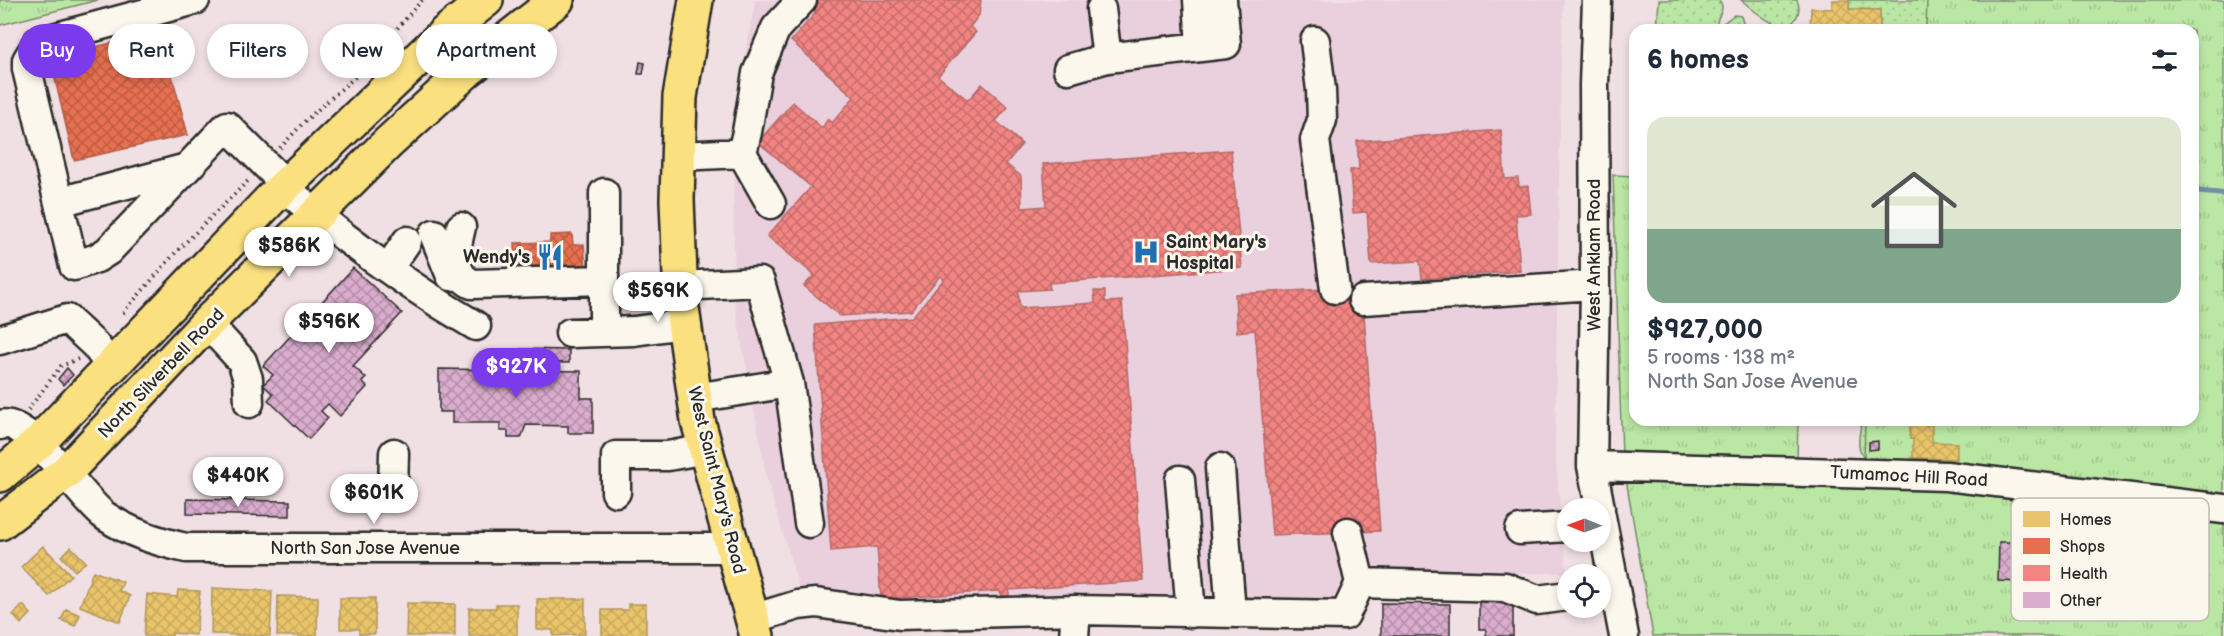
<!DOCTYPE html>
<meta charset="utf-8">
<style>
:root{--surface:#fff;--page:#f2f2f3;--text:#1f2937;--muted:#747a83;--line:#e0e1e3;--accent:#7c3aed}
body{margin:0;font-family:"Balsamiq Sans",sans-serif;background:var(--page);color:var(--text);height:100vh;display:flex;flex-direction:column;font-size:22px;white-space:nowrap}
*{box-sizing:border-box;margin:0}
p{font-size:20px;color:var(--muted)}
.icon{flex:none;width:33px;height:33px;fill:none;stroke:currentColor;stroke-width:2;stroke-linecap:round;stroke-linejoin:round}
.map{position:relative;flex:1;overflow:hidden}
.sheet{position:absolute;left:1629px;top:24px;width:570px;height:402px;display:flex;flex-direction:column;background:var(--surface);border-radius:18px;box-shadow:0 3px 9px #0003}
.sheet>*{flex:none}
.guide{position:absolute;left:18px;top:24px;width:570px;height:54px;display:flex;gap:12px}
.needle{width:39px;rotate:271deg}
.fabs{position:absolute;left:1557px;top:498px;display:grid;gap:12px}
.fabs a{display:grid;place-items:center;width:54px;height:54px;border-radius:50%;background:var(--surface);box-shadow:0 3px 9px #0003;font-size:30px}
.price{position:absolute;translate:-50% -51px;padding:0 14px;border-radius:21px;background:#fff;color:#222;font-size:20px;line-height:39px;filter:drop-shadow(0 2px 3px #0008)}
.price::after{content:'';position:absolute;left:50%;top:36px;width:18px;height:14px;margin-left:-9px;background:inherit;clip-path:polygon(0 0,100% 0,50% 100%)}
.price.current{background:var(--accent);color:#fff}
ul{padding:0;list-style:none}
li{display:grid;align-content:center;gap:12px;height:318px;padding:0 18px}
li+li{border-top:2px solid var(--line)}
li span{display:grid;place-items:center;height:186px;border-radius:18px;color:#555}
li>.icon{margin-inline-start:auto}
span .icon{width:108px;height:108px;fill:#fffc;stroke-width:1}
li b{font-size:26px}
h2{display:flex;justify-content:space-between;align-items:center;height:72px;padding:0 18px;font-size:26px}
.tag{padding:0 21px;border-radius:27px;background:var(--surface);box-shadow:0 3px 9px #0003;font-size:21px;line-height:54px}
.tag.current{background:var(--accent);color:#fff}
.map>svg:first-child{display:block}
.built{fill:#ead0dd}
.grass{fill:url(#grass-dots);stroke:#738968;stroke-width:1.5}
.park{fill:url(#park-tufts);stroke:#738968;stroke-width:1.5}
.homes{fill:url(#homes-cross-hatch);stroke:#b09657;stroke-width:1.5}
.shops{fill:url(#shops-cross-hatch);stroke:#af5b46;stroke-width:1.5}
.health{fill:url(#health-cross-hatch);stroke:#b66968;stroke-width:1.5}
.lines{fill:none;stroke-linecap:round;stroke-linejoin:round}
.stream{stroke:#708ea8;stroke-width:6}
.building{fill:url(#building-cross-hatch);stroke:#2b2b2b;stroke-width:1.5}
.minor-casing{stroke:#2b2b2b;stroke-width:33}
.major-casing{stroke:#2b2b2b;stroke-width:38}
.path{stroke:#2b2b2b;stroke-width:4;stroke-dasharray:1.5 4.5;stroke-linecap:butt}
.minor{stroke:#fbf7ec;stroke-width:28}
.major{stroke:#fbe080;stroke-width:33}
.labels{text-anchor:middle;stroke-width:6;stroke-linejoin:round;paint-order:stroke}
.poi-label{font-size:18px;font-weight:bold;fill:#2b2b2b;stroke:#fbf7ec;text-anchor:start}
.street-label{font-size:18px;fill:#2b2b2b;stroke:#fbf7ec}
.key{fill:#fbf7ec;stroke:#bdbab2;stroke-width:1.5}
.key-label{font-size:16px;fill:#2b2b2b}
</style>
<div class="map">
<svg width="2224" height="636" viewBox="0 0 2224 636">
<defs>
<pattern id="grass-dots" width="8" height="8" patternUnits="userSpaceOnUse" patternTransform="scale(1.5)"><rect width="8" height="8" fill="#bbe7a5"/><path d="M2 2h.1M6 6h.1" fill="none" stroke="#a1c68e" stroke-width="1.8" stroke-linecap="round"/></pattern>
<pattern id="park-tufts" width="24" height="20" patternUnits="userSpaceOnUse" patternTransform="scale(1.5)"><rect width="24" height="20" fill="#bbe7a5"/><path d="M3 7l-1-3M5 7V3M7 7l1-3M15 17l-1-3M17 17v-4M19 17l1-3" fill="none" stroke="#a1c68e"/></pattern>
<pattern id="homes-cross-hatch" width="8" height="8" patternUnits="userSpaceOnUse" patternTransform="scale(1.5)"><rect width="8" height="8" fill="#e9c46a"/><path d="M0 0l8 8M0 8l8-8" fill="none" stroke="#c8a95c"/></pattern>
<pattern id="shops-cross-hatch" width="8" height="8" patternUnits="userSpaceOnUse" patternTransform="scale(1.5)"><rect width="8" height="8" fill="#e76f51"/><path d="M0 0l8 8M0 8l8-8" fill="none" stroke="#bb5b43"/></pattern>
<pattern id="health-cross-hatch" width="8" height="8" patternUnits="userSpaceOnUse" patternTransform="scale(1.5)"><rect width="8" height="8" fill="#f28482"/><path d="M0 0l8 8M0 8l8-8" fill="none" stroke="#c46c6b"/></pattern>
<pattern id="building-cross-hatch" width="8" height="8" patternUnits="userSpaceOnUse" patternTransform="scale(1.5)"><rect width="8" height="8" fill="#daacce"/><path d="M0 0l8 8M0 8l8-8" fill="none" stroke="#b18ca7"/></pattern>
</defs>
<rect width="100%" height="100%" fill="#f1e0e3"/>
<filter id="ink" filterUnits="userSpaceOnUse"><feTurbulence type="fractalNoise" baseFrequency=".0167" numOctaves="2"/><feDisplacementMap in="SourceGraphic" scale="12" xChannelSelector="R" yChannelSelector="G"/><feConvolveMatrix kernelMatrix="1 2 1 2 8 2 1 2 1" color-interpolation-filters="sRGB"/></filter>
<g filter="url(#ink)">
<path class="built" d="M 755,0 L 1564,0 L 1561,62 L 1555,452 L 1567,573 L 1384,573 L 1329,600 L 804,605 L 767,480 L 735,306 L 733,197 L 745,55 Z"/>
<path class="grass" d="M 1659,0 L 1719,0 C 1727,9 1717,14 1717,24 L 1722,24 L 1734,15 L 1741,16 L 1745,30 L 1657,30 Z
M 1741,0 L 1797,0 C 1800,7 1800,12 1796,18 C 1784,40 1754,10 1741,0 Z
M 1849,0 L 1950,0 L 1983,30 L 1880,30 L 1880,10 L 1849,9 Z
M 1862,420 L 1875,420 L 1869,462 C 1854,450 1859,437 1862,420 Z"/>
<path class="park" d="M 0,0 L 98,0 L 0,25 Z
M 1927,0 L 2224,0 L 2224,636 L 1653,636 L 1622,456 L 1613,175 L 1635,176 L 1635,420 L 1798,420 L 1797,459 L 1864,460 L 1865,420 L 2193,420 L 2193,30 L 1926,30 Z"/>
<path class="homes" d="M 1832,0 L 1849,0 L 1849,9 L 1880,10 L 1880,30 L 1835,30 L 1835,27 L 1810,27 L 1811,8 L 1832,9 Z
M 1910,424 L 1932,425 L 1932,442 L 1957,443 L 1957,459 L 1913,458 L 1913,439 L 1910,439 Z
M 43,546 L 71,575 L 49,596 L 21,567 Z
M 71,547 L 86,562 L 75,571 L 61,556 Z
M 93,571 L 123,582 L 119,591 L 130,596 L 120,622 L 80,606 Z
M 212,588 L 272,591 L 270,636 L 211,634 Z
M 178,590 L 200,591 L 196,635 L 172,633 L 172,636 L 144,636 L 147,594 L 177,597 Z
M 278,596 L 318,597 L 317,636 L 277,636 Z
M 340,598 L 375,598 L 375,634 L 359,634 L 359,629 L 340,629 Z
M 537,599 L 585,599 L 585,634 L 553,636 L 553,630 L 537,630 Z
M 407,603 L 455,604 L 455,636 L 406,636 Z
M 496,604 L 517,604 L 517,636 L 469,636 L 469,608 L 496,608 Z
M 628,604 L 646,604 L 646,636 L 602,636 L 602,610 L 628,610 Z
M 23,605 L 31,614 L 21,624 L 13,615 Z
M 66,609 L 80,615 L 75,626 L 61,620 Z"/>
<path class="shops" d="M 160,31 L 188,135 L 74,160 L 50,58 Z
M 572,234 L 573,245 L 584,244 L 586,268 L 516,275 L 515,243 L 550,242 L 550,235 Z"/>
<path class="health" d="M 800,0 L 827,0 L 815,13 Z
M 827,0 L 981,0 L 979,15 L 970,27 L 976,32 L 938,76 L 968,100 L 982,84 L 1008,107 L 996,121 L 1022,144 L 1006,164 L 1021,176 L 1022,208 L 1046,206 L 1043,164 L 1231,150 L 1242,268 L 1049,283 L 1050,289 L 1018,291 L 1020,308 L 1095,303 L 1094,291 L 1105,291 L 1105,302 L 1122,301 L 1143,581 L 1009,590 L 1009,598 L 1001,599 L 1000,591 L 881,599 L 877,547 L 831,551 L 815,325 L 912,317 L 944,279 L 940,276 L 911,311 L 840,316 L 804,286 L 814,275 L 767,236 L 811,187 L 758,142 L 793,102 L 822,128 L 828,119 L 832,123 L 854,97 L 791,41 Z
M 1501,130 L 1505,179 L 1518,178 L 1519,187 L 1528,186 L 1531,214 L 1516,215 L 1520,271 L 1422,279 L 1420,261 L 1371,264 L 1367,212 L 1353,213 L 1350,170 L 1359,169 L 1357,141 Z
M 1362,287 L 1380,531 L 1272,535 L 1255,330 L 1237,332 L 1235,294 Z"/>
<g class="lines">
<path class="stream" d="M 2193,191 L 2224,194"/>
</g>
<path class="building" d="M 640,62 L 645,63 L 643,74 L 638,74 Z
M 353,268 L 402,313 L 353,366 L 366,378 L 362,382 L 367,387 L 340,416 L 328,404 L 321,411 L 328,418 L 309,439 L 268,400 L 273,394 L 263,385 L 273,375 L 263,366 Z
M 521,349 L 569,350 L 569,363 L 520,362 Z
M 67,368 L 73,375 L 63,385 L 58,379 Z
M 439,369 L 581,371 L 581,398 L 593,398 L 593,433 L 568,433 L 568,426 L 526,425 L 521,438 L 508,438 L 508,431 L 500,431 L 500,423 L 452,423 L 452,412 L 439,412 Z
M 1875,420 L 1885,420 L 1885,425 L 1875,425 Z
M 1878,441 L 1878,449 L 1869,450 L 1869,442 Z
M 187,499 L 290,501 L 290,516 L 187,514 Z
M 1999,542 L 2020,542 L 2019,582 L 1998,581 Z
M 1479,600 L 1505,600 L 1505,605 L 1513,606 L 1513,636 L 1486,636 L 1486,629 L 1479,629 Z
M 1381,603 L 1450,604 L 1450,636 L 1381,636 Z"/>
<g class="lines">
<defs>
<path id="minor" d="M 195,0 L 38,42 L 27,60 L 27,69 L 74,266 L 97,258 L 108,251 L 227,126 L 286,185
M 1198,0 L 1201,47
M 1597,0 L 1594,84 L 1595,285 L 1592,466 L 1600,508
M 1101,9 L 1107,58
M 1315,41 L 1321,90 L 1322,120 L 1315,140 L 1335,289
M 1068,69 L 1107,58 L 1226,44 L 1222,0
M 742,153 L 771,204
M 679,156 L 742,153 L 747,132 L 757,73 L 776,28 L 802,0
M 284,187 C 343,239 408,286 476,326
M 59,202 L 187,168
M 461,227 C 456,248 449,273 472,284 L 604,280
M 434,234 L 451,276
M 388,269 L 407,241
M 680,286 L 760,282 L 789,383 L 695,398
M 1363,300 L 1595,285
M 207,323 L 242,361 L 248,379 L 249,403
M 604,332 L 604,193
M 570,333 L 634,331 L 684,324
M 0,340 L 67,319 L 95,345 L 111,366
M 789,383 L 809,523
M 0,425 C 28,415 83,501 105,516 C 130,533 156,541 186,548 L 732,548
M 1592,466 L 1946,476 L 2224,509
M 1220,468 L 1231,613
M 1180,480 L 1191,613
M 393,490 L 394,453
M 616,492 L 616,456 L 668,456 L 706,449
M 1600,511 L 1624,636
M 1520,530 L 1568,527
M 1348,532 L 1360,583
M 752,619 L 798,605 L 816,603 L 900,615 L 1076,610 L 1345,615 L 1360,583 L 1505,587 L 1537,600 L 1568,596
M 1074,636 L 1076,610"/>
<path id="major" d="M 696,0 L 680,97 L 677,200 L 681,301 L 698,421 L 757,636
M 0,475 L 37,444 L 271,199 L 446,32 L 486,0
M 0,523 L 66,472 L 204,326 L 388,143 L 468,70 L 557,0"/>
</defs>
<use href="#minor" class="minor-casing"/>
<use href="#major" class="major-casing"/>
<path class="path" d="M 280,148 L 305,121 L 355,77 L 422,0
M 123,313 L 177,251 L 250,179
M 28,410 L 61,366 L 78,359"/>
<use href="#minor" class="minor"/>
<use href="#major" class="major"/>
</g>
</g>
<defs>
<symbol id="hospital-bare" viewBox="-9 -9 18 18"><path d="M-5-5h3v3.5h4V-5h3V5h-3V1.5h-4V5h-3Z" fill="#1f6fb2" stroke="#fbf7ec" stroke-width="2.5" paint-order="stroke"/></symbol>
<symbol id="restaurant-bare" viewBox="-9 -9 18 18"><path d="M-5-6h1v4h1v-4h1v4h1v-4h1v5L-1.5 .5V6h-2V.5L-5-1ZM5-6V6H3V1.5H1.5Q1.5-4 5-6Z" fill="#1f6fb2" stroke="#fbf7ec" stroke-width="2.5" paint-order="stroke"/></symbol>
</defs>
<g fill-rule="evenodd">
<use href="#hospital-bare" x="1127" y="233" width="38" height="38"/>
<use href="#restaurant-bare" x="531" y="238" width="38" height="38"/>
</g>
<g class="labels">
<g class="poi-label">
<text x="1166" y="248">Saint Mary's<tspan x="1166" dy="21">Hospital</tspan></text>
<text x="530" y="263" text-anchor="end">Wendy's</text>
</g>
<g class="street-label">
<text transform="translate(1594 255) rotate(-90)" y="6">West Anklam Road</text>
<text transform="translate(161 373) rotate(-46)" y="6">North Silverbell Road</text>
<text transform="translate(1909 476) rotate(3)" y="6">Tumamoc Hill Road</text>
<text transform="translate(717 480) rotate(76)" y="6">West Saint Mary's Road</text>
<text x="365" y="554">North San Jose Avenue</text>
</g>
</g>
<rect x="2011" y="498" width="198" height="123" rx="9" class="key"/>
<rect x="2023" y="511" width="27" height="16" fill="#e9c46a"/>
<rect x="2023" y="538" width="27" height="16" fill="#e76f51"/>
<rect x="2023" y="565" width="27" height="16" fill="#f28482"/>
<rect x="2023" y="592" width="27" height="16" fill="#daacce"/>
<g class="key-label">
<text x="2060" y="525">Homes</text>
<text x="2060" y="552">Shops</text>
<text x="2060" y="579">Health</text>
<text x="2060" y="606">Other</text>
</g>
</svg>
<div class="fabs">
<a><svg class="needle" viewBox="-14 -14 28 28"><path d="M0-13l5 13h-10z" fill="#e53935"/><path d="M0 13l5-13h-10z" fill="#747a83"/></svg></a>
<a><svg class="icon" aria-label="locate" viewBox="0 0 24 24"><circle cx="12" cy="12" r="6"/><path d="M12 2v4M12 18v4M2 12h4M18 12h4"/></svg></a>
</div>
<b class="price" style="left:289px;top:278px">$586K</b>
<b class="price" style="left:658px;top:323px">$569K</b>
<b class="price" style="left:329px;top:354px">$596K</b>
<b class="price current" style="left:516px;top:399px">$927K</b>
<b class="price" style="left:238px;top:508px">$440K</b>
<b class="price" style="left:374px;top:525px">$601K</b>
<div class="guide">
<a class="tag current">Buy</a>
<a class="tag">Rent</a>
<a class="tag">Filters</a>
<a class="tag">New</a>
<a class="tag">Apartment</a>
</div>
<section class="sheet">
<h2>6 homes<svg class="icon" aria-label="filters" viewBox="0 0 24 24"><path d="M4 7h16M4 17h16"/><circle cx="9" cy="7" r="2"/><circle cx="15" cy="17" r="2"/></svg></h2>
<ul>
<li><span style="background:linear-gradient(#dfe7d0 60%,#7fa58c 0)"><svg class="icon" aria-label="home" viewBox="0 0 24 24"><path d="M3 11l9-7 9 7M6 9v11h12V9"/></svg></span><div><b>$927,000</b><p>5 rooms · 138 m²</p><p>North San Jose Avenue</p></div></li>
</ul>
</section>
</div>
